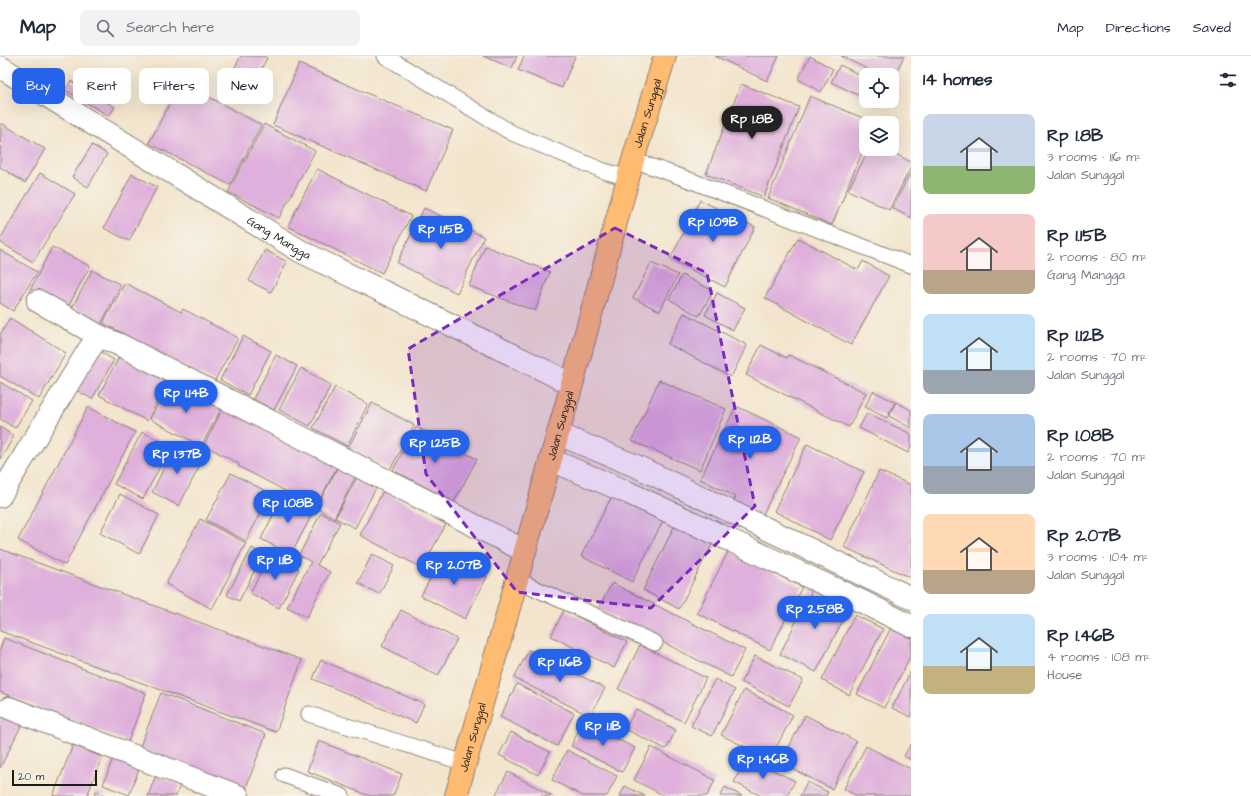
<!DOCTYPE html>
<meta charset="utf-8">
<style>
:root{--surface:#fff;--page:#f2f2f3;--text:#1f2937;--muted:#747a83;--line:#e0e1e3;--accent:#2563eb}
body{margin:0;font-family:"Architects Daughter",sans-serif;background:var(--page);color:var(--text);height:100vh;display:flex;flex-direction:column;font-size:15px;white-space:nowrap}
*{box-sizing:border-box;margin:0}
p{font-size:13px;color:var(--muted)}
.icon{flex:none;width:22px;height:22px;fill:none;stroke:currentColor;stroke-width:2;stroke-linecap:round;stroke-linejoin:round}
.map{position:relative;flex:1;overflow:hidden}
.panel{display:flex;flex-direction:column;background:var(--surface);width:340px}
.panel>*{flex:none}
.top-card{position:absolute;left:12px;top:12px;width:380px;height:36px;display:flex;gap:8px}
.fabs{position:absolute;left:859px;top:12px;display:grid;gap:8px}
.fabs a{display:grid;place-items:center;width:40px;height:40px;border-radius:8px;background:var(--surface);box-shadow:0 4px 16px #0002;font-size:20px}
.scale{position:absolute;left:12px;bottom:10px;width:85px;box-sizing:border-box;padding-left:4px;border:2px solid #1c1c1c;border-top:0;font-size:11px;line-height:14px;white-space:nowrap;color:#1c1c1c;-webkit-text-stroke:3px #f7f3e8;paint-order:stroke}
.price{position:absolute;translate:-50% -34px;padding:0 9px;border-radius:14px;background:var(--accent);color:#fff;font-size:13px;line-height:26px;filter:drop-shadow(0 1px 2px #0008)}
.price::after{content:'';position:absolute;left:50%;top:24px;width:12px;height:9px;margin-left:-6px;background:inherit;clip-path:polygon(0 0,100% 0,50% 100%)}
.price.selected{background:#222;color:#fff}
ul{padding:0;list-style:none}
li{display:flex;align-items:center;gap:12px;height:100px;padding:0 12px}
li span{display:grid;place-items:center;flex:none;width:112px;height:80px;border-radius:8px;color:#555}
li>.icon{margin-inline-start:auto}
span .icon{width:48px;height:48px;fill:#fffc;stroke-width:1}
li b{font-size:17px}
h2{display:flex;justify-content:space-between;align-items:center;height:48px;padding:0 12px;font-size:17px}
.pill{padding:0 14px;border-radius:8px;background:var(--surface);box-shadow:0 4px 16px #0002;font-size:14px;line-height:36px}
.pill.selected{background:var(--accent);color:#fff}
header{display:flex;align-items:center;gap:24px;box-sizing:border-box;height:56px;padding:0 20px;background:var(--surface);border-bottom:1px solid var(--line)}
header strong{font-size:19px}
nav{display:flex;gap:22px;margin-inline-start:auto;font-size:14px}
.search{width:280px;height:36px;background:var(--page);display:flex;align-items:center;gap:10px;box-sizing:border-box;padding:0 14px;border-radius:8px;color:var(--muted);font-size:15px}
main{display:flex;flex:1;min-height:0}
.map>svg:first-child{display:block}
.building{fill:#dfb0db}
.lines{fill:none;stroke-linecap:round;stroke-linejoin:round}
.service-casing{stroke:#888074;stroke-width:17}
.minor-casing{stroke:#888074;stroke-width:24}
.primary-casing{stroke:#888074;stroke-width:24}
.service{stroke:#fff;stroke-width:15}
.minor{stroke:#fff;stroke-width:22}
.primary{stroke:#febb71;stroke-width:22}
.marked{fill:#7b2cbf;fill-opacity:0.2;stroke:#7b2cbf;stroke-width:3;stroke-dasharray:8 5;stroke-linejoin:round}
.labels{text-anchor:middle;stroke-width:3;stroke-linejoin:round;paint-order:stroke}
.street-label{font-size:12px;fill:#1c1c1c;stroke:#f7f3e8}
</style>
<header>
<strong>Map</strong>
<div class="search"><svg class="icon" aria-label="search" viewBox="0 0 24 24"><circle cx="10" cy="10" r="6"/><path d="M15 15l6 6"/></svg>Search here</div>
<nav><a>Map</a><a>Directions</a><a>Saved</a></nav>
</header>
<main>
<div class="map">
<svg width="911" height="740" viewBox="0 0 911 740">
<rect width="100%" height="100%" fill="#f7f3e8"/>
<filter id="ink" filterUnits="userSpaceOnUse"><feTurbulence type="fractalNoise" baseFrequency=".025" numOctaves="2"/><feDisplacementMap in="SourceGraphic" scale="8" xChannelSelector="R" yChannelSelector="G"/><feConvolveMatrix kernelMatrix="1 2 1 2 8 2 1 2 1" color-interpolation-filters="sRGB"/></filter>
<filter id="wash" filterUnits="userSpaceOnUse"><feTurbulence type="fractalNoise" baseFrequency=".012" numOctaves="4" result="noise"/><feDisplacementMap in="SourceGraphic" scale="16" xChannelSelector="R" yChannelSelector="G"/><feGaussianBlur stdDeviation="0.9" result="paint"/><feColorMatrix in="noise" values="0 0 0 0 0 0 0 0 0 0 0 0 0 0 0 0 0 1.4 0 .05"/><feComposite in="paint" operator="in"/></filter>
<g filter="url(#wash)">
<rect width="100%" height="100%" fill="#f3e5cd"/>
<g id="blocks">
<path class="building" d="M 241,0 L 263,0 L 267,2 L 246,41 L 225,30 Z
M 483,0 L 517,0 L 512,12 Z
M 524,0 L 575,0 L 562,32 L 518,14 Z
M 715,0 L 779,0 L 767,25 Z
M 810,0 L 833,13 L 821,36 L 798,23 Z
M 841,0 L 904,0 L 892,25 L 892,19 L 879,19 Z
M 299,8 L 453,74 L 426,135 L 273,69 Z
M 840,9 L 866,22 L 866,43 L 831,26 Z
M 71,25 L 115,51 L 109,60 L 65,34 Z
M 181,26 L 261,69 L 230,129 L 149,87 Z
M 741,28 L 799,51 L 764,141 L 706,118 Z
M 810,40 L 875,67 L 866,67 L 866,87 L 832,169 L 768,142 Z
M 869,45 L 881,45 L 879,50 Z
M 1,67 L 45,93 L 25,127 L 0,111 Z
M 264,68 L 315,95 L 279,162 L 228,136 Z
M 92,89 L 107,98 L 88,131 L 72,121 Z
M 869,93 L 886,93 L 911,106 L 911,111 L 889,154 L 848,134 Z
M 317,113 L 411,160 L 382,217 L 288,170 Z
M 911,116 L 911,162 L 892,152 Z
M 40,117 L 75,138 L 33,206 L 0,186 L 0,183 Z
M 132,118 L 157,131 L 129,185 L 104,172 Z
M 700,144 L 755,171 L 725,231 L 670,203 Z
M 424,152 L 484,181 L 457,237 L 397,207 Z
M 798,182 L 858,214 L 863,205 L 889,220 L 851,289 L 765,242 Z
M 485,190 L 550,216 L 535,255 L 469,230 Z
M 52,191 L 90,210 L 66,255 L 29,236 Z
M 0,194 L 37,216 L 13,255 L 0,247 Z
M 265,194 L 287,206 L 271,236 L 249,225 Z
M 651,207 L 678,219 L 660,255 L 633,242 Z
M 92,214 L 121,229 L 101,268 L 72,252 Z
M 682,219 L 713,235 L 699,260 L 669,243 Z
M 125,227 L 181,256 L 183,253 L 238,282 L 214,326 L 103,267 Z
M 717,237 L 745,252 L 733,274 L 705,259 Z
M 684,257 L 747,289 L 731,321 L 668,288 Z
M 10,262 L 66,297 L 39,343 L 0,320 L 0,279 Z
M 243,280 L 271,295 L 248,339 L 220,324 Z
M 761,289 L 787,302 L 789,299 L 866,337 L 849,371 L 746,319 Z
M 96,293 L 114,304 L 92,343 L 74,333 Z
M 121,297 L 170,322 L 147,365 L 99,339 Z
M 276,299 L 297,310 L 274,354 L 253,343 Z
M 301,312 L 331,329 L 310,370 L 279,354 Z
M 659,324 L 726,353 L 700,414 L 632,385 Z
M 0,326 L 32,345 L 15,372 L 0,363 Z
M 170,326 L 221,353 L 201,390 L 150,363 Z
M 335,331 L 368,348 L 347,390 L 313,372 Z
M 873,335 L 895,346 L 887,362 L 865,351 Z
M 896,346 L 911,354 L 911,372 L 889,360 Z
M 372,347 L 414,369 L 390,414 L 348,392 Z
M 224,350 L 339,407 L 316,451 L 238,410 L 239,408 L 204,389 Z
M 736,350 L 801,381 L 762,460 L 733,446 L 736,441 L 700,423 Z
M 88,351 L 135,376 L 65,509 L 18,484 Z
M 867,357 L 911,378 L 911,391 L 908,397 L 859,372 Z
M 0,371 L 14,380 L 0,404 Z
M 416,371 L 477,403 L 454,446 L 393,414 Z
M 142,376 L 171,390 L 143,443 L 114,428 Z
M 176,388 L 203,403 L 179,450 L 152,436 Z
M 807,388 L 864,416 L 830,484 L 774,455 Z
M 339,409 L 357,418 L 334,462 L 316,452 Z
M 879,415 L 911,429 L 911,522 L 844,491 Z
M 231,417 L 271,438 L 246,485 L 206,464 Z
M 357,422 L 376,432 L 355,472 L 335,462 Z
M 383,435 L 446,468 L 422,512 L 360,479 Z
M 120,438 L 159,459 L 139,498 L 100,477 Z
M 284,438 L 314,454 L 291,499 L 261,483 Z
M 612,440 L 663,465 L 632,526 L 581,500 Z
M 321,457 L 340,467 L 317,509 L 330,516 L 307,561 L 287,551 L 311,506 L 299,499 Z
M 200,463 L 246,487 L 212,553 L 166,528 Z
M 676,467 L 713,486 L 679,553 L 643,534 Z
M 252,492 L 263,498 L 239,545 L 227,539 Z
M 0,493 L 302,604 L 276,676 L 0,575 Z
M 729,494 L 802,531 L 770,594 L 697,557 Z
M 372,498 L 394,510 L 379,538 L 358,527 Z
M 443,498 L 487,521 L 465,563 L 421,540 Z
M 270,499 L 299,513 L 279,552 L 250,537 Z
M 612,527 L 745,594 L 731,621 L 598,553 Z
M 813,532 L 850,551 L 816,616 L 780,598 Z
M 401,554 L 457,583 L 438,620 L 382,590 Z
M 564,554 L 627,586 L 614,612 L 551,580 Z
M 855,559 L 883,573 L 849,639 L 822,624 Z
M 893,568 L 911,578 L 911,599 L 884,652 L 857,638 Z
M 4,582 L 146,637 L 128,686 L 0,636 L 0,593 Z
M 640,589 L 706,622 L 684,666 L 618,633 Z
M 529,594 L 605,632 L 590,660 L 514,622 Z
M 755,600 L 803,624 L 789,650 L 741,626 Z
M 321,604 L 424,648 L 416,667 L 313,623 Z
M 911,615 L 911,661 L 892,652 Z
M 715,623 L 735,634 L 712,680 L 691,670 Z
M 517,628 L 574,657 L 557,690 L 500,661 Z
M 744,634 L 793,659 L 770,703 L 721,679 Z
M 161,637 L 266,678 L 245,734 L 139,693 Z
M 636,653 L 676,674 L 666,693 L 625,673 Z
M 0,657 L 22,668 L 0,712 Z
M 805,659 L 856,685 L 832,733 L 781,707 Z
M 583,666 L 635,692 L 622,716 L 571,690 Z
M 511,676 L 550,696 L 538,719 L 499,699 Z
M 319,685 L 402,718 L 393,740 L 370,740 L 307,715 Z
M 911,688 L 911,704 L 904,700 Z
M 73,689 L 102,701 L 87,740 L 53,740 Z
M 866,690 L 911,713 L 911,740 L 857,740 L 844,733 Z
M 651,691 L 715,724 L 707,740 L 665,740 L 634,724 Z
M 567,694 L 617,720 L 607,740 L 583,740 L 552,724 Z
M 747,701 L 795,725 L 787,740 L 761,740 L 734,726 Z
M 113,702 L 139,713 L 129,739 L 103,729 Z
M 508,716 L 553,740 L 495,740 Z
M 156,719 L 180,729 L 176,740 L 148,740 Z
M 807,726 L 828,736 L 826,740 L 800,740 Z
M 625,730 L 645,740 L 620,740 Z
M 725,731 L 742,740 L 720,740 Z
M 96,735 L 107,740 L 94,740 Z"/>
</g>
</g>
<g filter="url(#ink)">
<use href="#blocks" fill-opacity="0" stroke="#888074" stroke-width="1"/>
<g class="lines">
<defs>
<path id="service" d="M 385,0 L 512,77 L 604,115 L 629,122
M 633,104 L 684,122 L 911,209
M 517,524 L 655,587
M 309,658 L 465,707
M 284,719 L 342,740"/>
<g id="minor">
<path id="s1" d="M 0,11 L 300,195 L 572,328"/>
<path d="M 38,245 L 99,280"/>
<path d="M 558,378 L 636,410 L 911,542"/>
<path d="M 551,404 L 629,437 L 865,547 L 911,570"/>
<path d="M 0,440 L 88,295 L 99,280 L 120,289 L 525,495"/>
<path d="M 9,652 L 238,740"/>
</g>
<g id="primary">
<path id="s2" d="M 456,740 L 572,328 L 633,104 L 665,0"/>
</g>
</defs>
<use href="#service" class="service-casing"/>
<use href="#minor" class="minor-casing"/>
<use href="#primary" class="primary-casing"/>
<use href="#service" class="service"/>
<use href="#minor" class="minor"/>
<use href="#primary" class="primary"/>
</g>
</g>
<path class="marked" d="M 615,172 L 707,217 L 755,450 L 651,552 L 517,536 L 426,418 L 408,293 Z"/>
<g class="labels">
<g class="street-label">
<text dy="4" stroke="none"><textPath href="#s2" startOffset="709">Jalan Sunggal</textPath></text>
<text dy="4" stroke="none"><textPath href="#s1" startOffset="327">Gang Mangga</textPath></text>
<text dy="4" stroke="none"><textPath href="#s2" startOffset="385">Jalan Sunggal</textPath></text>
<text dy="4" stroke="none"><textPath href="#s2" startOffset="61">Jalan Sunggal</textPath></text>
</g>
</g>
</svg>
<div class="fabs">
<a><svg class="icon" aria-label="locate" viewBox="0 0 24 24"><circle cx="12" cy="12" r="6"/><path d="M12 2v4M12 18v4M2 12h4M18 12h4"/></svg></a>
<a><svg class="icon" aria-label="layers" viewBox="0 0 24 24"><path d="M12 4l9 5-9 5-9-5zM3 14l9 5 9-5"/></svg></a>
</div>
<div class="scale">20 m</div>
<b class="price selected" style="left:752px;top:84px">Rp 1.8B</b>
<b class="price" style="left:713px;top:187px">Rp 1.09B</b>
<b class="price" style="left:441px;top:194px">Rp 1.15B</b>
<b class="price" style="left:186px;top:358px">Rp 1.14B</b>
<b class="price" style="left:750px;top:404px">Rp 1.12B</b>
<b class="price" style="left:435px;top:408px">Rp 1.25B</b>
<b class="price" style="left:177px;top:419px">Rp 1.37B</b>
<b class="price" style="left:288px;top:468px">Rp 1.08B</b>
<b class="price" style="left:275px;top:525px">Rp 1.1B</b>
<b class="price" style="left:454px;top:530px">Rp 2.07B</b>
<b class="price" style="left:815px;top:574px">Rp 2.58B</b>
<b class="price" style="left:560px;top:627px">Rp 1.16B</b>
<b class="price" style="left:603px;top:691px">Rp 1.1B</b>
<b class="price" style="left:763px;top:724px">Rp 1.46B</b>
<div class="top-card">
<a class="pill selected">Buy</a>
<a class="pill">Rent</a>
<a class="pill">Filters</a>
<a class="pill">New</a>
</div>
</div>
<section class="panel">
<h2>14 homes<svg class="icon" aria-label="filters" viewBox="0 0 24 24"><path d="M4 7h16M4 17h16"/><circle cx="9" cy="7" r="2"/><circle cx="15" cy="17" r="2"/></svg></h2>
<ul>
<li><span style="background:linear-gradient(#c9d6e8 65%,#8fb573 0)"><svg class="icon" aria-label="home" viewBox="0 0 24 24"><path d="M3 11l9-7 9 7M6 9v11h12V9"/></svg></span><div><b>Rp 1.8B</b><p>3 rooms · 116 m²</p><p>Jalan Sunggal</p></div></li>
<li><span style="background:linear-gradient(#f6c9c9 70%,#b9a48a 0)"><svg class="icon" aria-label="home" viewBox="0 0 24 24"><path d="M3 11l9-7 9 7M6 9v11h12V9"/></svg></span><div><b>Rp 1.15B</b><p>2 rooms · 80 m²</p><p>Gang Mangga</p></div></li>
<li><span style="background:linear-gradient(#bfe0f5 70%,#9aa5b1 0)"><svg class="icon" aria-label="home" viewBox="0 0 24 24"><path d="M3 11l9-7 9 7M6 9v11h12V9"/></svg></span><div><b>Rp 1.12B</b><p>2 rooms · 70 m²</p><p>Jalan Sunggal</p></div></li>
<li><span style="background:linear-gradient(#a9c7e8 65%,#9aa5b1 0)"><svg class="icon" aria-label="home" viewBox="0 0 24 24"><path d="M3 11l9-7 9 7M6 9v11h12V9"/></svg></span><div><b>Rp 1.08B</b><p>2 rooms · 70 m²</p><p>Jalan Sunggal</p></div></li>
<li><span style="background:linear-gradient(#ffd9b3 70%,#b9a48a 0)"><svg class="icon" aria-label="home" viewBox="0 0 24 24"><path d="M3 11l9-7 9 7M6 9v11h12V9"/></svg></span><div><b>Rp 2.07B</b><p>3 rooms · 104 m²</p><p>Jalan Sunggal</p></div></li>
<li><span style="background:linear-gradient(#bfe0f5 65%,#c2b280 0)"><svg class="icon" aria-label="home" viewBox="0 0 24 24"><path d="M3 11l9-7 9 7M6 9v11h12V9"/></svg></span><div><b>Rp 1.46B</b><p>4 rooms · 108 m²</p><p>House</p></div></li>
</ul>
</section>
</main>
